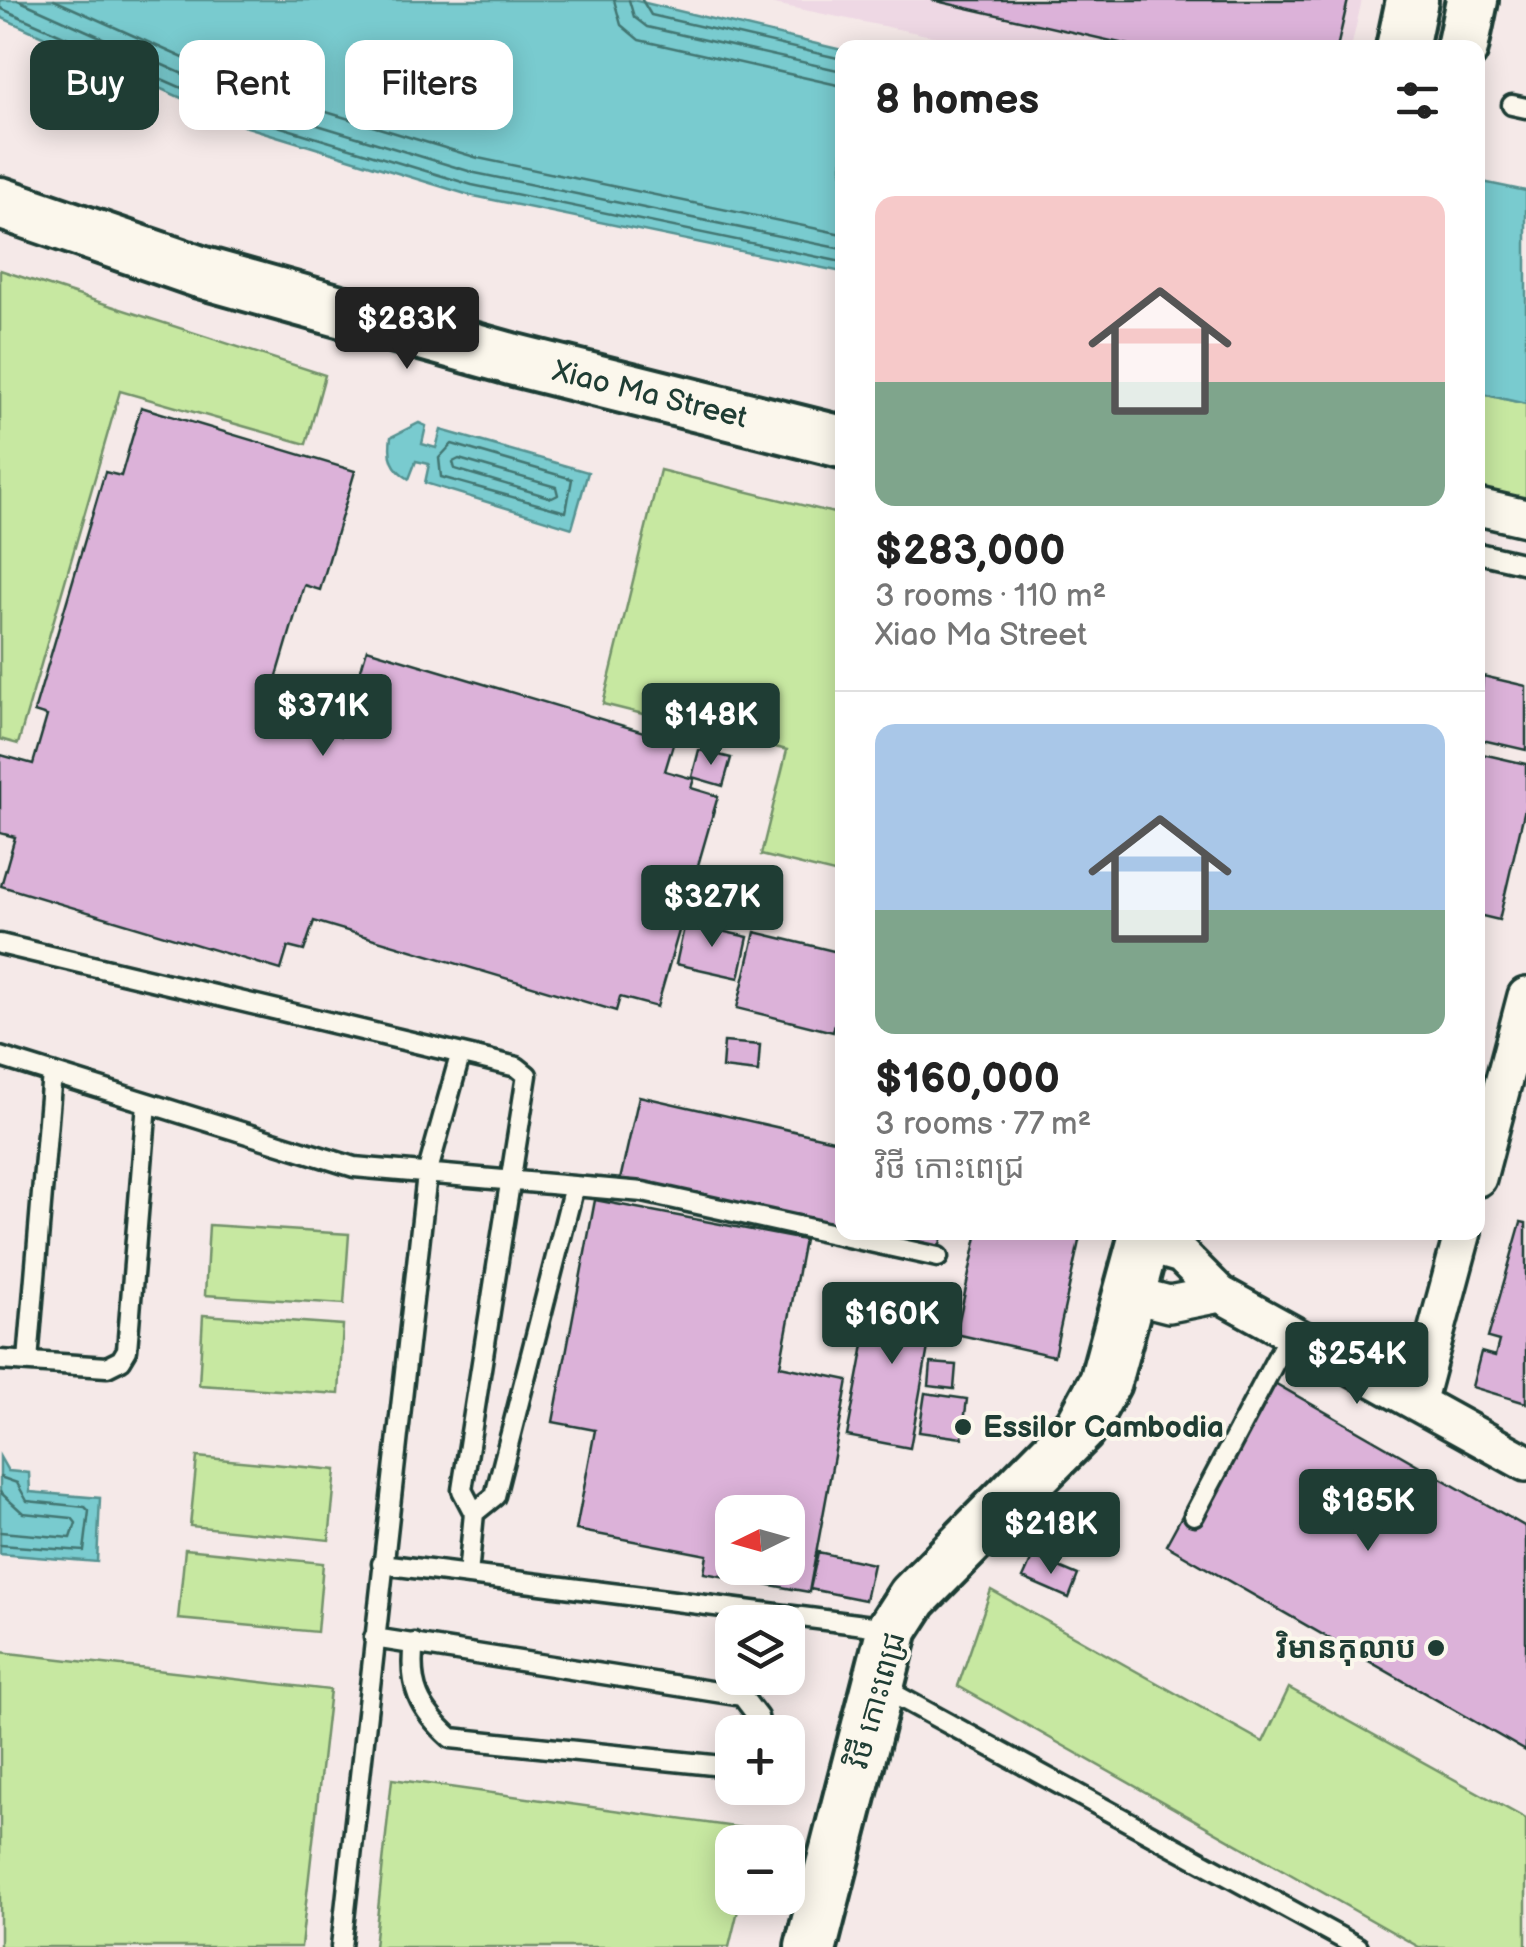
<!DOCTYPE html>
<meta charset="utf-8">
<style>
:root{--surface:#fff;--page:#f6f6f6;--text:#222;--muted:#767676;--line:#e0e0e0;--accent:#1f3d34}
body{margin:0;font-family:"Balsamiq Sans","Noto Sans Khmer",sans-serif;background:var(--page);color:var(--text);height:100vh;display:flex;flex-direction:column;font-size:38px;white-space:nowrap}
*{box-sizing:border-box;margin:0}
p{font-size:32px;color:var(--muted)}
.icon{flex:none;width:55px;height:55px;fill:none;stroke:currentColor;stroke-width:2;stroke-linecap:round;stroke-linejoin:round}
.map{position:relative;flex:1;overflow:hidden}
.details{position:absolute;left:835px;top:40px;width:650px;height:1200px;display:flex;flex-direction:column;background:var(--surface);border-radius:20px;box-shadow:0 5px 25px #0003}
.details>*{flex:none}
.guide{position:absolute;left:30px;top:40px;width:655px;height:90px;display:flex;gap:20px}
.needle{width:65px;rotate:265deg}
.controls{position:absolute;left:715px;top:1495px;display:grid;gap:20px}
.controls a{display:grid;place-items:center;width:90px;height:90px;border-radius:20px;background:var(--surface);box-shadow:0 5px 25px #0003;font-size:50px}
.price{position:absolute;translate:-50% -85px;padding:0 22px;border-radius:10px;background:var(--accent);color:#fff;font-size:32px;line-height:65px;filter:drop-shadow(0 2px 5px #0008)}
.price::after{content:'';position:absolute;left:50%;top:60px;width:30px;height:22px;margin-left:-15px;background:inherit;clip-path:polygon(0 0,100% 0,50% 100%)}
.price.active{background:#222;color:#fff}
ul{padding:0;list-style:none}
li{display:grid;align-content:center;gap:20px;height:530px;padding:0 40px}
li+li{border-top:2px solid var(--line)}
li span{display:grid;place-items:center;height:310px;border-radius:20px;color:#555}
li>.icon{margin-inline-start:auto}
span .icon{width:180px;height:180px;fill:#fffc;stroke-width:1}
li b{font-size:42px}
h2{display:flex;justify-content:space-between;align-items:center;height:120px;padding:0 40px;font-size:42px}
.pill{padding:0 35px;border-radius:20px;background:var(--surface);box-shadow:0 5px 25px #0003;font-size:35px;line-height:90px}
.pill.active{background:var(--accent);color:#fff}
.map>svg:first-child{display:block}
.built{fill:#eed8e4}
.green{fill:#c7e8a1;stroke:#73926a;stroke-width:2.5}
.water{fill:#79cbcf;stroke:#559291;stroke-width:2.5}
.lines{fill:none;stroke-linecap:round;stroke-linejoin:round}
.shore{stroke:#437672;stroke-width:2.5}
.building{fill:#dcb2d9;stroke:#1f3d34;stroke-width:2.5;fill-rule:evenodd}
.lane-casing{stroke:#1f3d34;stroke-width:25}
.street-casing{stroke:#1f3d34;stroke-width:42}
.secondary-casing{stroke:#1f3d34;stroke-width:58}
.lane{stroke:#fbf7ec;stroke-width:18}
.street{stroke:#fbf7ec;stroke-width:35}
.secondary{stroke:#fbf7ec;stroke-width:50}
.poi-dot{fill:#1f3d34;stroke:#fbf7ec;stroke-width:4}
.labels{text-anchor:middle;stroke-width:8;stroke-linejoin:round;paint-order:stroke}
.street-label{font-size:30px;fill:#1f3d34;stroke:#fbf7ec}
.poi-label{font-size:30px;font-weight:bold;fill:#1f3d34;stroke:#fbf7ec;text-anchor:start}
</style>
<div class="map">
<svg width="1526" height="1947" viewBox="0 0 1526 1947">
<rect width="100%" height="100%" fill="#f5e9e8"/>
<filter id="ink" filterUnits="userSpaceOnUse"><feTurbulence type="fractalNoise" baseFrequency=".01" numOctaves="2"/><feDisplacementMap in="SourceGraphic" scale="20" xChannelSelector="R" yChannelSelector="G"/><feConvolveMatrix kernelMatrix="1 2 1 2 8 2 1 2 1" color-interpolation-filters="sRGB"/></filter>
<g filter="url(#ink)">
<path class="built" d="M 755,0 L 1362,0 L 1351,48 L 986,47 Z"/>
<path class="green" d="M 0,270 L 325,375 L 306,444 L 120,391 L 18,744 L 0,739 Z
M 1478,393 L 1526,404 L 1526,518 L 1478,507 Z
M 660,470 L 842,515 L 842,875 L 761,855 L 787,750 L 603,704 Z
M 209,1225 L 349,1234 L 344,1304 L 205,1295 Z
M 203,1315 L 343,1325 L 339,1394 L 199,1385 Z
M 197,1457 L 336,1470 L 329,1540 L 190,1526 Z
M 185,1549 L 323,1563 L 317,1632 L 178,1619 Z
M 991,1590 L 1263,1742 L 1289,1688 L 1526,1819 L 1526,1947 L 1419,1947 L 958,1686 Z
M 0,1652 L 330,1690 L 301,1947 L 0,1947 Z
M 392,1779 L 757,1830 L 754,1842 L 732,1842 L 732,1898 L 741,1898 L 729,1947 L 374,1947 Z"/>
<path class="water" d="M 0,0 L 633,0 L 842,50 L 842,272 L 469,195 L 244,126 L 0,17 Z
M 1478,181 L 1526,191 L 1526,404 L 1478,393 Z
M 419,423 L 426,426 L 422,444 L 436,448 L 441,430 L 588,472 L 572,528 L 425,483 L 429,464 L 416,461 L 409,479 C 392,469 388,457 391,437 Z
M 0,1457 L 8,1471 L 29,1473 L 30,1492 L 100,1498 L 97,1562 L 0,1554 Z"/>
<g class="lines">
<path class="shore" d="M 18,0 L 252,105 L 475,173 L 842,249
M 54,0 L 257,91 L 478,158 L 842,234
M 614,0 L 621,25 L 639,40 L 842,86
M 629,0 L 634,17 L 647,27 L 842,71
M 642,0 L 651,15 L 842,59
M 0,8 L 248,117 L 472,185 L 842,262
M 452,444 L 572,479 L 566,512 L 441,477 L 439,458 Z
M 459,459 L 556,487 L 558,495 L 552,498 L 455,469 L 453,462 Z
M 0,1477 L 17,1483 L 27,1501 L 85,1507 L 89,1511 L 84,1551 L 0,1545
M 0,1492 L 23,1513 L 72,1518 L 76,1523 L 71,1538 L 0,1532"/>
</g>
<path class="building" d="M 932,0 L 1348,0 L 1337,48 L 1142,48 Z
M 141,407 L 355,471 L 320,590 L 304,585 L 266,713 L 341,736 L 367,649 L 674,741 L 665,771 L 694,779 L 691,788 L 718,796 L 657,1007 L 620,997 L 616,1011 L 314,921 L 304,951 L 288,947 L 281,970 L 1,886 L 15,837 L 0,833 L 0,759 L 1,755 L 33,764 L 47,716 L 34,712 L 105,472 L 121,476 Z
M 1483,676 L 1526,686 L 1526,750 L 1478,739 Z
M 699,750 L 731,758 L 723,786 L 692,777 Z
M 1478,753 L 1526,764 L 1526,804 L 1499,920 L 1478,915 Z
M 685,923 L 748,937 L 739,978 L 676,964 Z
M 755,932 L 842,953 L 842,992 L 833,1032 L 737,1008 Z
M 724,1042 L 760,1045 L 758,1072 L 722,1068 Z
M 639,1096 L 842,1142 L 842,1231 L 620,1180 Z
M 595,1200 L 804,1240 L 780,1366 L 848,1380 L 809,1592 L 704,1573 L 707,1555 L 576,1530 L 595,1430 L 553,1422 ZM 732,1512 L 788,1512 L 788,1568 L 732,1568 Z
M 1521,1222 L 1526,1223 L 1526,1403 L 1472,1387 L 1481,1352 L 1495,1356 L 1499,1341 L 1488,1338 Z
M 849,1232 L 943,1232 L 938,1253 Z
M 978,1232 L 1081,1232 L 1054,1356 L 956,1334 Z
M 875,1286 L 937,1297 L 910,1448 L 847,1436 Z
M 931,1363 L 956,1365 L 954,1389 L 929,1386 Z
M 1259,1374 L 1526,1527 L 1526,1751 L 1166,1545 Z
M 925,1393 L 967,1399 L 962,1438 L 919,1432 Z
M 818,1552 L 873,1564 L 865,1600 L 810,1589 Z
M 1033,1556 L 1078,1575 L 1069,1598 L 1023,1578 Z"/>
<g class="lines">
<defs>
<path id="lane" d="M 1512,105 L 1526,108
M 1478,553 L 1526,564
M 0,944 L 517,1067 L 527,1075 L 462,1490 L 474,1513 L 468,1575
M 0,1057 L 354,1167 L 643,1192 L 938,1257
M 0,1360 L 107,1367 L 121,1360 L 127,1350 L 147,1103
M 28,1361 L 52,1073
M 474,1513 L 495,1496 L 574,1186
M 1194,1515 L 1290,1333
M 382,1564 L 888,1628
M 374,1638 L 742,1696 L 758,1717 L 761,1732
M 414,1643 C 408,1686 419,1709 451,1738 L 732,1767
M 883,1688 L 1358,1947
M 341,1947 L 427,1174 L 460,1056"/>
<path id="street" d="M 1478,507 L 1526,518
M 1478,1178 L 1526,996
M 1143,1244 L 1181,1255 L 1220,1294 L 1526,1463
M 1130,1294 L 1169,1304 L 1220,1294
M 1417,1403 L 1463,1232"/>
<g id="secondary">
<path d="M 1402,48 L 1412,0"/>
<path d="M 1462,48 L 1472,0"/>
<path id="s1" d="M 0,203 L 200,272 L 511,359 L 842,442"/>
<path d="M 811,1947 L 893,1628 L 913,1597 L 1080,1428 L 1105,1382 L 1146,1232"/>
</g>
</defs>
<use href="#lane" class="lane-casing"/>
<use href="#street" class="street-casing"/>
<use href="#secondary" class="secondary-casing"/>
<use href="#lane" class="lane"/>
<use href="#street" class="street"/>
<use href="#secondary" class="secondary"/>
</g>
</g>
<g class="poi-dot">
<circle cx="963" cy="1427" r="10"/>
<circle cx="1436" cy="1648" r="10"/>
</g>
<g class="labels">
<g class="street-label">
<text dy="10" stroke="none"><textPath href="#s1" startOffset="678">Xiao Ma Street</textPath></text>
<text transform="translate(876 1700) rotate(-74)" y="10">វិថី កោះពេជ្រ</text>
</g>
<g class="poi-label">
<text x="983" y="1437">Essilor Cambodia</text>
<text x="1416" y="1658" text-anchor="end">វិមានកុលាប</text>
</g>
</g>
</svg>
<div class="controls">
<a><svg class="needle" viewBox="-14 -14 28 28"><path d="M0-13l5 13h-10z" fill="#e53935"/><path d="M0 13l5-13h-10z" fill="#767676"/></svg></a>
<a><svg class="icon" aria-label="layers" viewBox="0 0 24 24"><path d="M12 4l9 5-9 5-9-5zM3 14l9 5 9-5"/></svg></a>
<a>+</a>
<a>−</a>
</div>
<b class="price active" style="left:407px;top:372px">$283K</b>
<b class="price" style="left:323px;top:759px">$371K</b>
<b class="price" style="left:711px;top:768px">$148K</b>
<b class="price" style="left:712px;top:950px">$327K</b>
<b class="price" style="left:892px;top:1367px">$160K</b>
<b class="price" style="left:1357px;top:1407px">$254K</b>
<b class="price" style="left:1368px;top:1554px">$185K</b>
<b class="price" style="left:1051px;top:1577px">$218K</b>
<div class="guide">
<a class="pill active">Buy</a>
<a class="pill">Rent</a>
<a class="pill">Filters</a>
</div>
<section class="details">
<h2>8 homes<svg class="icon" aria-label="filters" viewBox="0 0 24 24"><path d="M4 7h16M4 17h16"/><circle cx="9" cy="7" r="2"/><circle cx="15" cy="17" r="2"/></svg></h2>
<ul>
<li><span style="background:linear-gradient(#f6c9c9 60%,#7fa58c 0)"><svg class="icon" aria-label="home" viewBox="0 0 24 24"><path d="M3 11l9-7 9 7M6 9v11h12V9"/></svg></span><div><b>$283,000</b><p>3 rooms · 110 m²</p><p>Xiao Ma Street</p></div></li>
<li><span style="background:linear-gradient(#a9c7e8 60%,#7fa58c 0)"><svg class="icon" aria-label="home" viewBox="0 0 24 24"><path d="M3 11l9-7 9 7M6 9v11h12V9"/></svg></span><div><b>$160,000</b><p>3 rooms · 77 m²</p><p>វិថី កោះពេជ្រ</p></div></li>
</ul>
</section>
</div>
